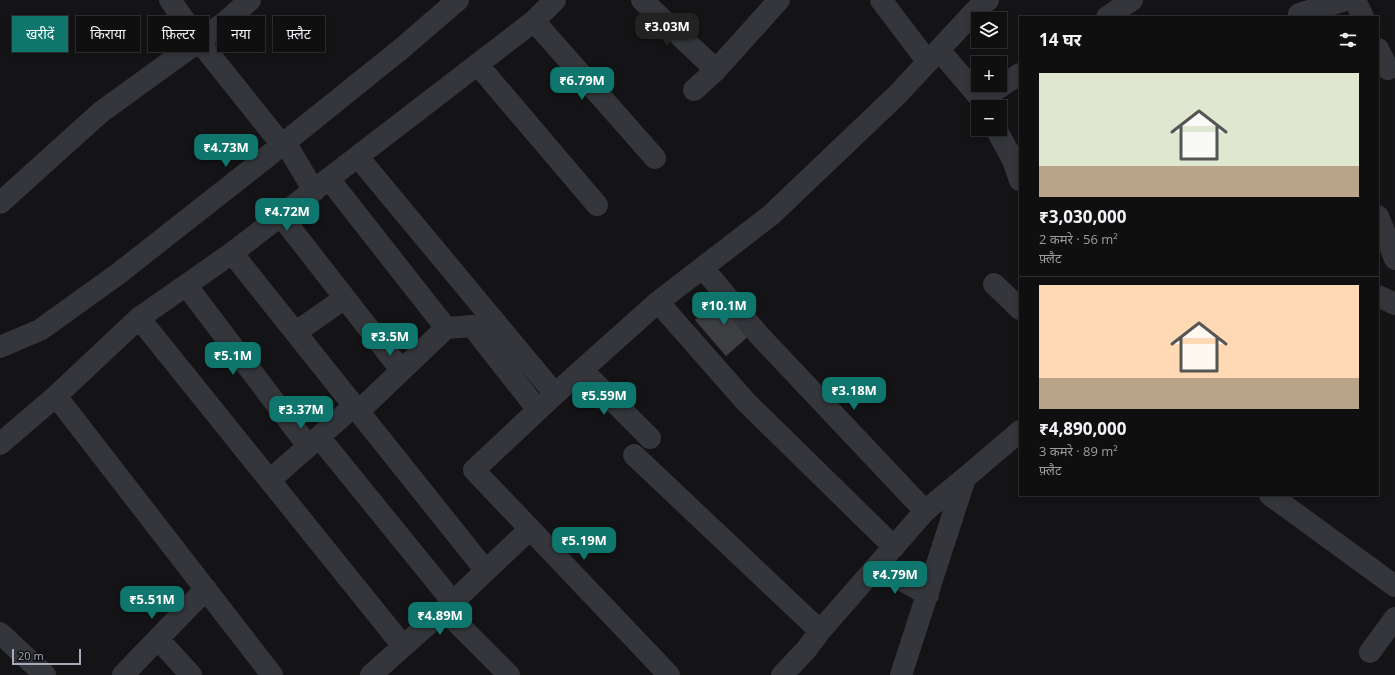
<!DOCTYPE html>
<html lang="hi">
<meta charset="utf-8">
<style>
:root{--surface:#0f0f10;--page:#181819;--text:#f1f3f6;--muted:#9b9c9f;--line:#2f2f30;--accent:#0f766e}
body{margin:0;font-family:"Open Sans","Noto Sans Devanagari",sans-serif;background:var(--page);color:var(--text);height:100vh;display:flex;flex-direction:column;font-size:15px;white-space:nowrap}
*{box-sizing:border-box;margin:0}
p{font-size:13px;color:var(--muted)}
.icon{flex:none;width:22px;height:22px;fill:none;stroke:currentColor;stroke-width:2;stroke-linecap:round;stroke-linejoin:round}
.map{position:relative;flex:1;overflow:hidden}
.details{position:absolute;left:1019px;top:16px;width:360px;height:480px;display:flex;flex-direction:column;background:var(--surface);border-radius:0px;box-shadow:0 2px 6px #0003,0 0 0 1px var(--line)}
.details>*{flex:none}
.guide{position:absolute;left:12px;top:16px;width:380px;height:36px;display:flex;gap:8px}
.fabs{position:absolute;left:971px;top:12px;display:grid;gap:8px}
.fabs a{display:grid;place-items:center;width:36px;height:36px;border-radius:0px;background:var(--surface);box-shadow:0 2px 6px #0003,0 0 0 1px var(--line);font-size:20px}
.scale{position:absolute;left:12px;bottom:10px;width:69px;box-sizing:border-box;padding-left:4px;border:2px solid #a5acb7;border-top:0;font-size:11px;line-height:14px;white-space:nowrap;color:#a5acb7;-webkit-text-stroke:3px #0f0f11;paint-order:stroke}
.price{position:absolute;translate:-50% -34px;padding:0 9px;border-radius:8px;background:var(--accent);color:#fff;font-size:13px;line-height:26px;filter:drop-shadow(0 1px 2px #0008)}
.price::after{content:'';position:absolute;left:50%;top:24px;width:12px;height:9px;margin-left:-6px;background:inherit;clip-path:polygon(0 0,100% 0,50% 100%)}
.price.current{background:#222;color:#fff}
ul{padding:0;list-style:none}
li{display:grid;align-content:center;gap:8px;height:212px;padding:0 20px}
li+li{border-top:1px solid var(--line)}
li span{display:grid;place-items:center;height:124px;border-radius:0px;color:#555}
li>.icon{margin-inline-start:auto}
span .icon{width:72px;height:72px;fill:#fffc;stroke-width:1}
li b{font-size:17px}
h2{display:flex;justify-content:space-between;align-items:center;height:48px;padding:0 20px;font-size:17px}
.tag{padding:0 14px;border-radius:0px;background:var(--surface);box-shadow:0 2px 6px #0003,0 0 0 1px var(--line);font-size:14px;line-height:36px}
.tag.current{background:var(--accent);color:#fff}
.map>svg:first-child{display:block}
.building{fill:#3e3f43;stroke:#2e2e32}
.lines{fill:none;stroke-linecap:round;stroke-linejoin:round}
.minor{stroke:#35363b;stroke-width:22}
</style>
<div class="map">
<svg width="1395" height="675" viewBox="0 0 1395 675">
<rect width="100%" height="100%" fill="#141416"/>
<path class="building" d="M 722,297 L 752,333 L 726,356 L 695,320 Z"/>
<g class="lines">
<path class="minor" d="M 170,0 L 199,41 L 282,145
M 642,0 L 716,70
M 881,0 L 928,62
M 1355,0 L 1363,17
M 1299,14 L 1346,0
M 1107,17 L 1132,0
M 534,21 L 655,158
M 1378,49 L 1388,69
M 939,50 L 981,99 L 985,107
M 478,65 L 597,205
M 694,90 L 716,70 L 779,0
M 981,99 L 1020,74
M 996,129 L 1013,160 L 1020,180
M 285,142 L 314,191
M 358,157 L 555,394
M 329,179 L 446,328 L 472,326 L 538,410
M 0,203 L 101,112 L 224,23 L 250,0
M 281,216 L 401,370
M 1378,216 L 1395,259
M 232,253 L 486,571
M 703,268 L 758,334 L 925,511
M 994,284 L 1020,309
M 186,285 L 308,446
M 1378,296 L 1395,304
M 658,302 L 746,402 L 894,547
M 139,318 L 403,646
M 296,332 L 345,298
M 0,347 L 40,330 L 118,274 L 263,160 L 401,49 L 458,0
M 582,370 L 650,438
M 56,396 L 272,675
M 359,411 L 446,328
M 319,437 L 453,602
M 0,444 L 56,396 L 139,318 L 232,253 L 534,21 L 555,0
M 634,455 L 820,631
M 270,480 L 354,406
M 1270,495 L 1395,586
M 878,566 L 928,595
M 444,610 L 509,675
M 0,633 L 45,675
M 158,639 L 191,675
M 1370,652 L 1395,618
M 123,675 L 206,589
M 371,675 L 453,602 L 530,529
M 669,675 L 474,470 L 555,394 L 658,302 L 771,215 L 897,95 L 976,10 L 988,0
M 782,675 L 806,650 L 820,631 L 925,511 L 965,478
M 901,675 L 965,478 L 1020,431"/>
</g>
</svg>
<div class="fabs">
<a><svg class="icon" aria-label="layers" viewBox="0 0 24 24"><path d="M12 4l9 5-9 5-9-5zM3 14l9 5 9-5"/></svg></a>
<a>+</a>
<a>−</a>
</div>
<div class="scale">20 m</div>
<b class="price current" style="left:667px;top:47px">₹3.03M</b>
<b class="price" style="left:582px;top:101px">₹6.79M</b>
<b class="price" style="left:226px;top:168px">₹4.73M</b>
<b class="price" style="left:287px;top:232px">₹4.72M</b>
<b class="price" style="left:724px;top:326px">₹10.1M</b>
<b class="price" style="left:390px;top:357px">₹3.5M</b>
<b class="price" style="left:233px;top:376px">₹5.1M</b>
<b class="price" style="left:854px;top:411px">₹3.18M</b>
<b class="price" style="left:604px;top:416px">₹5.59M</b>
<b class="price" style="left:301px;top:430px">₹3.37M</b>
<b class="price" style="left:584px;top:561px">₹5.19M</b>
<b class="price" style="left:895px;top:595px">₹4.79M</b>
<b class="price" style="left:152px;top:620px">₹5.51M</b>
<b class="price" style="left:440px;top:636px">₹4.89M</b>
<div class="guide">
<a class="tag current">खरीदें</a>
<a class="tag">किराया</a>
<a class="tag">फ़िल्टर</a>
<a class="tag">नया</a>
<a class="tag">फ़्लैट</a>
</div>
<section class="details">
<h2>14 घर<svg class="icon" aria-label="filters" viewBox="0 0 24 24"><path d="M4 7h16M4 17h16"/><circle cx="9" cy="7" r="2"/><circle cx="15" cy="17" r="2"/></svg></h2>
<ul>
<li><span style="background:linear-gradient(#dfe7d0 75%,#b9a48a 0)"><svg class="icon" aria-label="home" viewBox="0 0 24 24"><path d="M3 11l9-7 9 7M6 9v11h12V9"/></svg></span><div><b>₹3,030,000</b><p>2 कमरे · 56 m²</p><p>फ़्लैट</p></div></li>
<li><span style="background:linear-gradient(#ffd9b3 75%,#b9a48a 0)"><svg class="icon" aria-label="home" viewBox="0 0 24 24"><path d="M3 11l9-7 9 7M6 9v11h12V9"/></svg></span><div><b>₹4,890,000</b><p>3 कमरे · 89 m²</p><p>फ़्लैट</p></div></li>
</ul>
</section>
</div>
